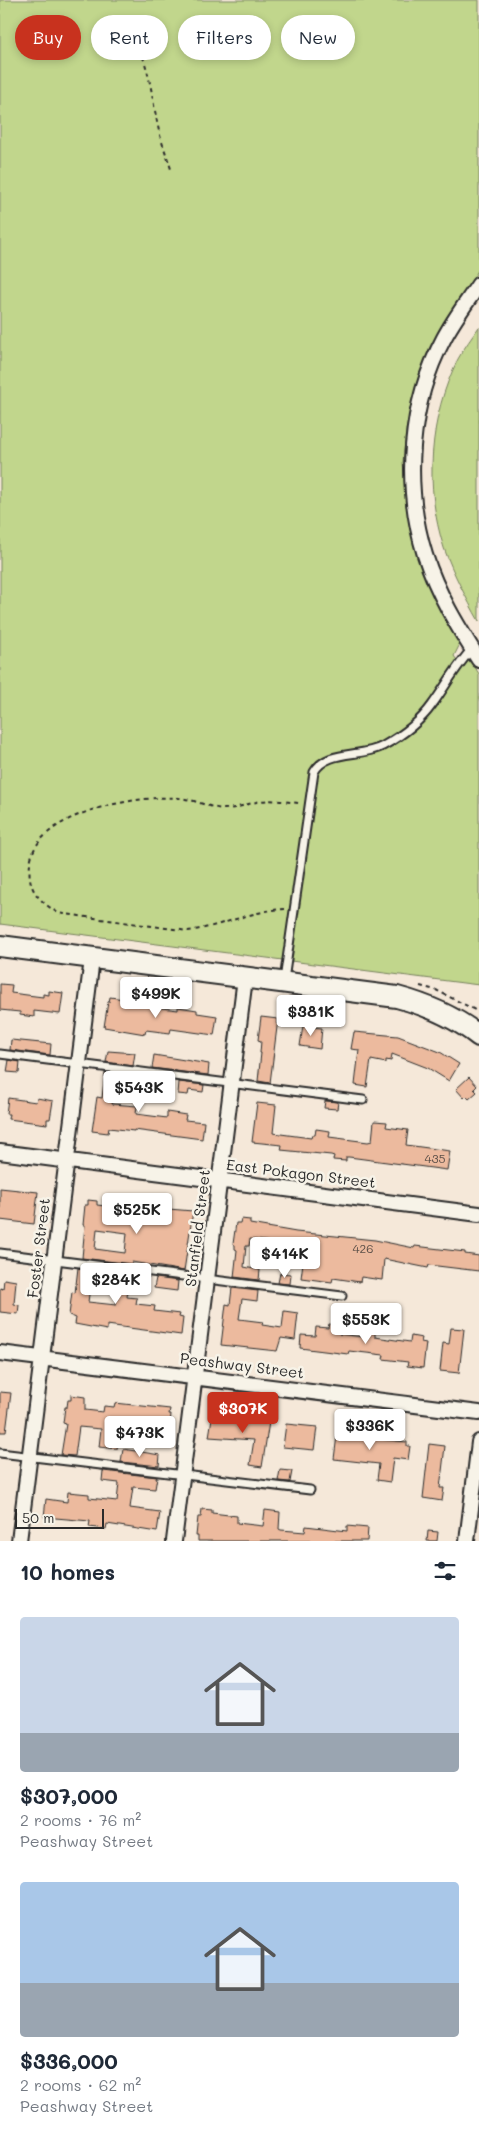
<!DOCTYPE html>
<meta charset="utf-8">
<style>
:root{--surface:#fff;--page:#f6f6f7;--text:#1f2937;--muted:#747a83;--accent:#c8321e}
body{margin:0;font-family:Mali,sans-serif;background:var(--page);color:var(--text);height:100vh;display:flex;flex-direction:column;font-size:19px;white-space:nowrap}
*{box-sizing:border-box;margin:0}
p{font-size:16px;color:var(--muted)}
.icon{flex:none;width:28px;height:28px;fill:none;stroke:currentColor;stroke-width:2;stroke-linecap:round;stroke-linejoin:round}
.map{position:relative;height:1541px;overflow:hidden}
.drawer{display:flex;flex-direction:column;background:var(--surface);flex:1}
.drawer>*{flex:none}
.guide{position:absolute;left:15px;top:15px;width:450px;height:45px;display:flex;gap:10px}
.scale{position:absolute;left:15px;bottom:12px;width:89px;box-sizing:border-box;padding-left:5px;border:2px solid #2b2b2b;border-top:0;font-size:14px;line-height:18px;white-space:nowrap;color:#2b2b2b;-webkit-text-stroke:4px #f7f3e8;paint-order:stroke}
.price{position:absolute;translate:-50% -42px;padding:0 11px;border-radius:5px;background:#fff;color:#222;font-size:16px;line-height:32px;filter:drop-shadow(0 1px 2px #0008)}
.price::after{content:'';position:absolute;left:50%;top:30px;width:15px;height:11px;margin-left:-8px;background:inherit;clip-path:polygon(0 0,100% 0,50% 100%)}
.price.current{background:var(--accent);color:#fff}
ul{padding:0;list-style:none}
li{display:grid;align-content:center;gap:10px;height:265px;padding:0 20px}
li span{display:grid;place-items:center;height:155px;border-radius:5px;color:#555}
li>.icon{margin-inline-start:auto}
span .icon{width:90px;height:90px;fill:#fffc;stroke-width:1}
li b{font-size:21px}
h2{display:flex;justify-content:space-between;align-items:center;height:60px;padding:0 20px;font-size:21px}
.pill{padding:0 18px;border-radius:22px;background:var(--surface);box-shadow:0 2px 8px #0003;font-size:18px;line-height:45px}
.pill.current{background:var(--accent);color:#fff}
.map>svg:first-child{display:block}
.green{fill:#c1d68c;stroke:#76805c}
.building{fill:#ecba9e;stroke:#2b2b2b;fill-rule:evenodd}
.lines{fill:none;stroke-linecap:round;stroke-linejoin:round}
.lane-casing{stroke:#2b2b2b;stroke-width:11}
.street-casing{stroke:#2b2b2b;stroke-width:18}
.secondary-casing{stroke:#2b2b2b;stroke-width:24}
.path{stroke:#2b2b2b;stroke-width:2;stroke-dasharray:4 4;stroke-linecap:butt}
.lane{stroke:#f7f3e8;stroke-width:7}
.street{stroke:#f7f3e8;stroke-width:14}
.secondary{stroke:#f7f3e8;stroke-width:20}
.labels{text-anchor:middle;stroke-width:5;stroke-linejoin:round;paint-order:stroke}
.number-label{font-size:12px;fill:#5b4f48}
.street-label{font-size:15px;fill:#2b2b2b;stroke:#f7f3e8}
</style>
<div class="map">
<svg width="479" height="1541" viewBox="0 0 479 1541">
<rect width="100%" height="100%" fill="#f5e8d9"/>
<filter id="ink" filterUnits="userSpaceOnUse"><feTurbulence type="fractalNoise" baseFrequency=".02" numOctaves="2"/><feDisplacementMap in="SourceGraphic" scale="10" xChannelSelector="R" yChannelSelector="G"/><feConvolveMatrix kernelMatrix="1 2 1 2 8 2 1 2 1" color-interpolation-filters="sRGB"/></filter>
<g filter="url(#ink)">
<path class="green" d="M 0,0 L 479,0 L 479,269 L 442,326 L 428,355 L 415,391 L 406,430 L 403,462 L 406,497 L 414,537 L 442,609 L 460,644 L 454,656 L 461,666 L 466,661 L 472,662 L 479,674 L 479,985 L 0,924 Z
M 479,327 L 479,621 C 466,598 453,573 444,548 C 424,486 429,417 458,359 C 464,348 472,337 479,327 Z"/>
<path class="building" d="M 0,984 L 12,985 L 11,993 L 43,997 L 43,994 L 49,995 L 49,991 L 63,993 L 60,1014 L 34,1011 L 34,1017 L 20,1015 L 20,1012 L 0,1010 Z
M 110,997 L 124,999 L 123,1003 L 178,1010 L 178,1007 L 197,1010 L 197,1013 L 217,1016 L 214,1035 L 171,1029 L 170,1033 L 146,1030 L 145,1034 L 104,1027 L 108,1002 L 109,1002 Z
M 261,1017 L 278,1019 L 270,1083 L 258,1081 L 261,1053 L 260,1053 L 261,1041 L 258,1040 Z
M 303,1026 L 322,1028 L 320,1049 L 300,1046 Z
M 354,1032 L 398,1036 L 440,1052 L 459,1064 L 449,1081 L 428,1068 L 392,1054 L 391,1061 L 386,1060 L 386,1063 L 371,1060 L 367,1087 L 355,1085 L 359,1050 L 351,1049 Z
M 11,1040 L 51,1044 L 50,1055 L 10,1050 Z
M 108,1051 L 135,1053 L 133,1066 L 106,1062 Z
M 154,1055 L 209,1064 L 208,1075 L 152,1068 Z
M 9,1060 L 20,1062 L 19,1073 L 7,1072 Z
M 105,1073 L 157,1079 L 156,1089 L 115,1084 L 112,1104 L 137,1106 L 136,1114 L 167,1118 L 167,1112 L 186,1115 L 185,1120 L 204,1122 L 202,1139 L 134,1130 L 134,1131 L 109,1128 L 108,1133 L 92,1131 L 97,1097 L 102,1098 Z
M 469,1077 L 477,1086 L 474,1089 L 477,1092 L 469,1099 L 466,1096 L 464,1098 L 456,1089 Z
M 179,1082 L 204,1085 L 203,1092 L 189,1090 L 188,1095 L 178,1094 Z
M 8,1098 L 36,1102 L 37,1098 L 53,1101 L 50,1119 L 47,1119 L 47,1124 L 8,1119 L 9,1114 L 6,1114 Z
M 325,1101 L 338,1102 L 337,1109 L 324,1108 Z
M 257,1103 L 276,1105 L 273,1133 L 311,1138 L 312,1135 L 315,1135 L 316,1129 L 330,1131 L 329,1137 L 368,1142 L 372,1141 L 374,1121 L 387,1122 L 386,1127 L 408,1130 L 406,1145 L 450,1151 L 447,1170 L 349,1157 L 346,1157 L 346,1161 L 333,1160 L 334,1156 L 331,1155 L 281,1150 L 282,1145 L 252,1142 Z
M 0,1188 L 38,1192 L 34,1224 L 0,1220 Z
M 88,1200 L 97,1201 L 97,1205 L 130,1209 L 131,1206 L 193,1211 L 184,1271 L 132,1262 L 132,1264 L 82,1258 L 85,1225 L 83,1225 L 85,1205 L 88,1205 ZM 97,1229 L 127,1233 L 125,1253 L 95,1249 Z
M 241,1219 L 250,1220 L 250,1224 L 296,1232 L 375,1240 L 414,1248 L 415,1246 L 465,1252 L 465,1254 L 479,1256 L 479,1271 L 429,1265 L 428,1268 L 384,1259 L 382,1280 L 361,1277 L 360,1282 L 333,1278 L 332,1282 L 301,1278 L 304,1255 L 300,1255 L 301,1246 L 250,1239 L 249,1246 L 246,1246 L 244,1267 L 260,1270 L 259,1280 L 234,1277 L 237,1250 L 235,1249 L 235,1245 L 233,1244 L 236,1223 L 240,1223 Z
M 78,1268 L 130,1275 L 127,1297 L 137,1298 L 136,1304 L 155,1306 L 154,1311 L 180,1314 L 179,1317 L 183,1318 L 181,1335 L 107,1325 L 107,1330 L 75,1324 L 76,1318 L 69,1315 L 72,1292 L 75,1293 ZM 91,1280 L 119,1284 L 116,1305 L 88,1302 Z
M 280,1273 L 291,1274 L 290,1284 L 278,1283 Z
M 156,1278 L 178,1281 L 177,1291 L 154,1288 Z
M 4,1279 L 16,1281 L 14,1304 L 19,1305 L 18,1314 L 0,1312 L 0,1288 L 3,1289 Z
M 232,1288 L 258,1291 L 257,1301 L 242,1299 L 239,1319 L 263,1322 L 262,1325 L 282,1328 L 284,1311 L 298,1313 L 295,1340 L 281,1338 L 277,1351 L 221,1345 L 226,1304 L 230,1305 Z
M 329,1324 L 340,1325 L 339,1334 L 363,1337 L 364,1331 L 375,1333 L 375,1337 L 410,1342 L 411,1336 L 422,1338 L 421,1342 L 426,1343 L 423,1368 L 407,1366 L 408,1362 L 383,1359 L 384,1355 L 349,1351 L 348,1354 L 300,1348 L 301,1335 L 315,1336 L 316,1327 L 328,1328 Z
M 451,1328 L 464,1329 L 459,1373 L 440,1371 L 443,1343 L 449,1344 Z
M 0,1392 L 11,1393 L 6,1432 L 0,1432 Z
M 71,1395 L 85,1397 L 85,1410 L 103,1412 L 104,1406 L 114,1407 L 115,1403 L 170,1409 L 169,1414 L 171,1414 L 169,1436 L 149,1433 L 150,1428 L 120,1425 L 117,1449 L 99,1447 L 101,1429 L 79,1427 L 75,1456 L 61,1455 L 66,1424 L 63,1423 L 65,1407 L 67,1407 L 68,1400 L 71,1400 Z
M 215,1415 L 269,1422 L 262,1467 L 250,1465 L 254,1440 L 209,1437 L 212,1418 L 215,1418 Z
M 286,1424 L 317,1427 L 314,1450 L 283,1447 Z
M 338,1428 L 360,1431 L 359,1437 L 407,1442 L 407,1446 L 410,1446 L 408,1460 L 393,1458 L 390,1482 L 377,1480 L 379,1464 L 334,1459 Z
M 429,1444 L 445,1446 L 440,1488 L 444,1488 L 442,1501 L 423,1498 Z
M 123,1449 L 160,1455 L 159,1466 L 121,1462 Z
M 280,1470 L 292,1471 L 290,1482 L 278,1481 Z
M 103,1471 L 157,1477 L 155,1489 L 133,1487 L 130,1508 L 160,1512 L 157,1532 L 107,1524 L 106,1529 L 89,1527 L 90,1521 L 44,1517 L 46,1499 L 67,1502 L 68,1492 L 89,1494 L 89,1498 L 117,1501 L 119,1483 L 102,1481 Z
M 202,1509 L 212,1510 L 212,1513 L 237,1516 L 237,1523 L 263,1526 L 265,1510 L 280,1512 L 279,1529 L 281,1530 L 305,1532 L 306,1526 L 347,1531 L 347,1526 L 368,1528 L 367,1541 L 198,1541 L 198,1536 L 196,1536 L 198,1517 L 201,1517 Z
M 428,1531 L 438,1532 L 437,1541 L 427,1541 Z"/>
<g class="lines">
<defs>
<path id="lane" d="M 284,980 L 314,772 C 327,749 361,758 383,746 C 401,736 420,722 432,705 C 446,686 456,666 472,649
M 0,1054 L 363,1100
M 0,1253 L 342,1296
M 0,1453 L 310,1490"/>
<path id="street" d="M 479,284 C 467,302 454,319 444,338 C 409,404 403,484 425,555 C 437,593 458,627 479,660
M 0,1152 L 479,1214
M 0,1353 L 479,1413
M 19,1541 L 92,959
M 174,1541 L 245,978
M 467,1541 L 479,1442"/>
<path id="secondary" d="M 0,946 L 397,997 C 427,1005 455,1017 479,1036"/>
</defs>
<use href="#lane" class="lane-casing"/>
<use href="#street" class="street-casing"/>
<use href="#secondary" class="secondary-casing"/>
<path class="path" d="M 128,28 C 150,58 151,96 159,131 C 162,144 167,156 171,169
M 285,909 C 252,910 221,927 188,931 L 58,913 C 38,900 27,889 30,864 C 35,812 138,795 179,798 C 194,799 209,808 224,809 C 236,809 249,803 261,801 C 274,799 287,802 299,803
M 420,986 L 436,990 L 479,1012"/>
<use href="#lane" class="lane"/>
<use href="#street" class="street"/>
<use href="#secondary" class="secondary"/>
</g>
</g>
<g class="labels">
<g class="number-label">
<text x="435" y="1163">435</text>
<text x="363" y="1253">426</text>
</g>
<g class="street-label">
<text transform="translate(301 1174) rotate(7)" y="5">East Pokagon Street</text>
<text transform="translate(198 1228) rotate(-83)" y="5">Stanfield Street</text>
<text transform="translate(39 1248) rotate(-83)" y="5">Foster Street</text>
<text transform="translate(242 1366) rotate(7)" y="5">Peashway Street</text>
</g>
</g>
</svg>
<div class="scale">50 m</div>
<b class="price" style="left:156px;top:1019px">$499K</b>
<b class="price" style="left:311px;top:1037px">$381K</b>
<b class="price" style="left:139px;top:1113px">$543K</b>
<b class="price" style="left:137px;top:1235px">$525K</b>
<b class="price" style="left:285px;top:1279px">$414K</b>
<b class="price" style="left:116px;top:1305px">$284K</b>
<b class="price" style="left:366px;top:1345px">$553K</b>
<b class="price current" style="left:243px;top:1434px">$307K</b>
<b class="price" style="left:370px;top:1451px">$336K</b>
<b class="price" style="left:140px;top:1458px">$473K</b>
<div class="guide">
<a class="pill current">Buy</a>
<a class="pill">Rent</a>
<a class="pill">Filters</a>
<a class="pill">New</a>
</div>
</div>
<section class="drawer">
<h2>10 homes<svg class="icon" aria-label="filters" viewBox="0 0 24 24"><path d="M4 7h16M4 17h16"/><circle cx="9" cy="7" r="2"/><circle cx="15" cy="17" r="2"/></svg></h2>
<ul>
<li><span style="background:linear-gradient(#c9d6e8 75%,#9aa5b1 0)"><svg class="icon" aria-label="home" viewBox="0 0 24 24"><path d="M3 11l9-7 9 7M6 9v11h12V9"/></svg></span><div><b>$307,000</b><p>2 rooms · 76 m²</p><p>Peashway Street</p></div></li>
<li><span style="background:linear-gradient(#a9c7e8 65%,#9aa5b1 0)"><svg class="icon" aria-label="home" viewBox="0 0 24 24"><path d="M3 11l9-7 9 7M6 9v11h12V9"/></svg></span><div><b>$336,000</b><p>2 rooms · 62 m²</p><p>Peashway Street</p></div></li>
</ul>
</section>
